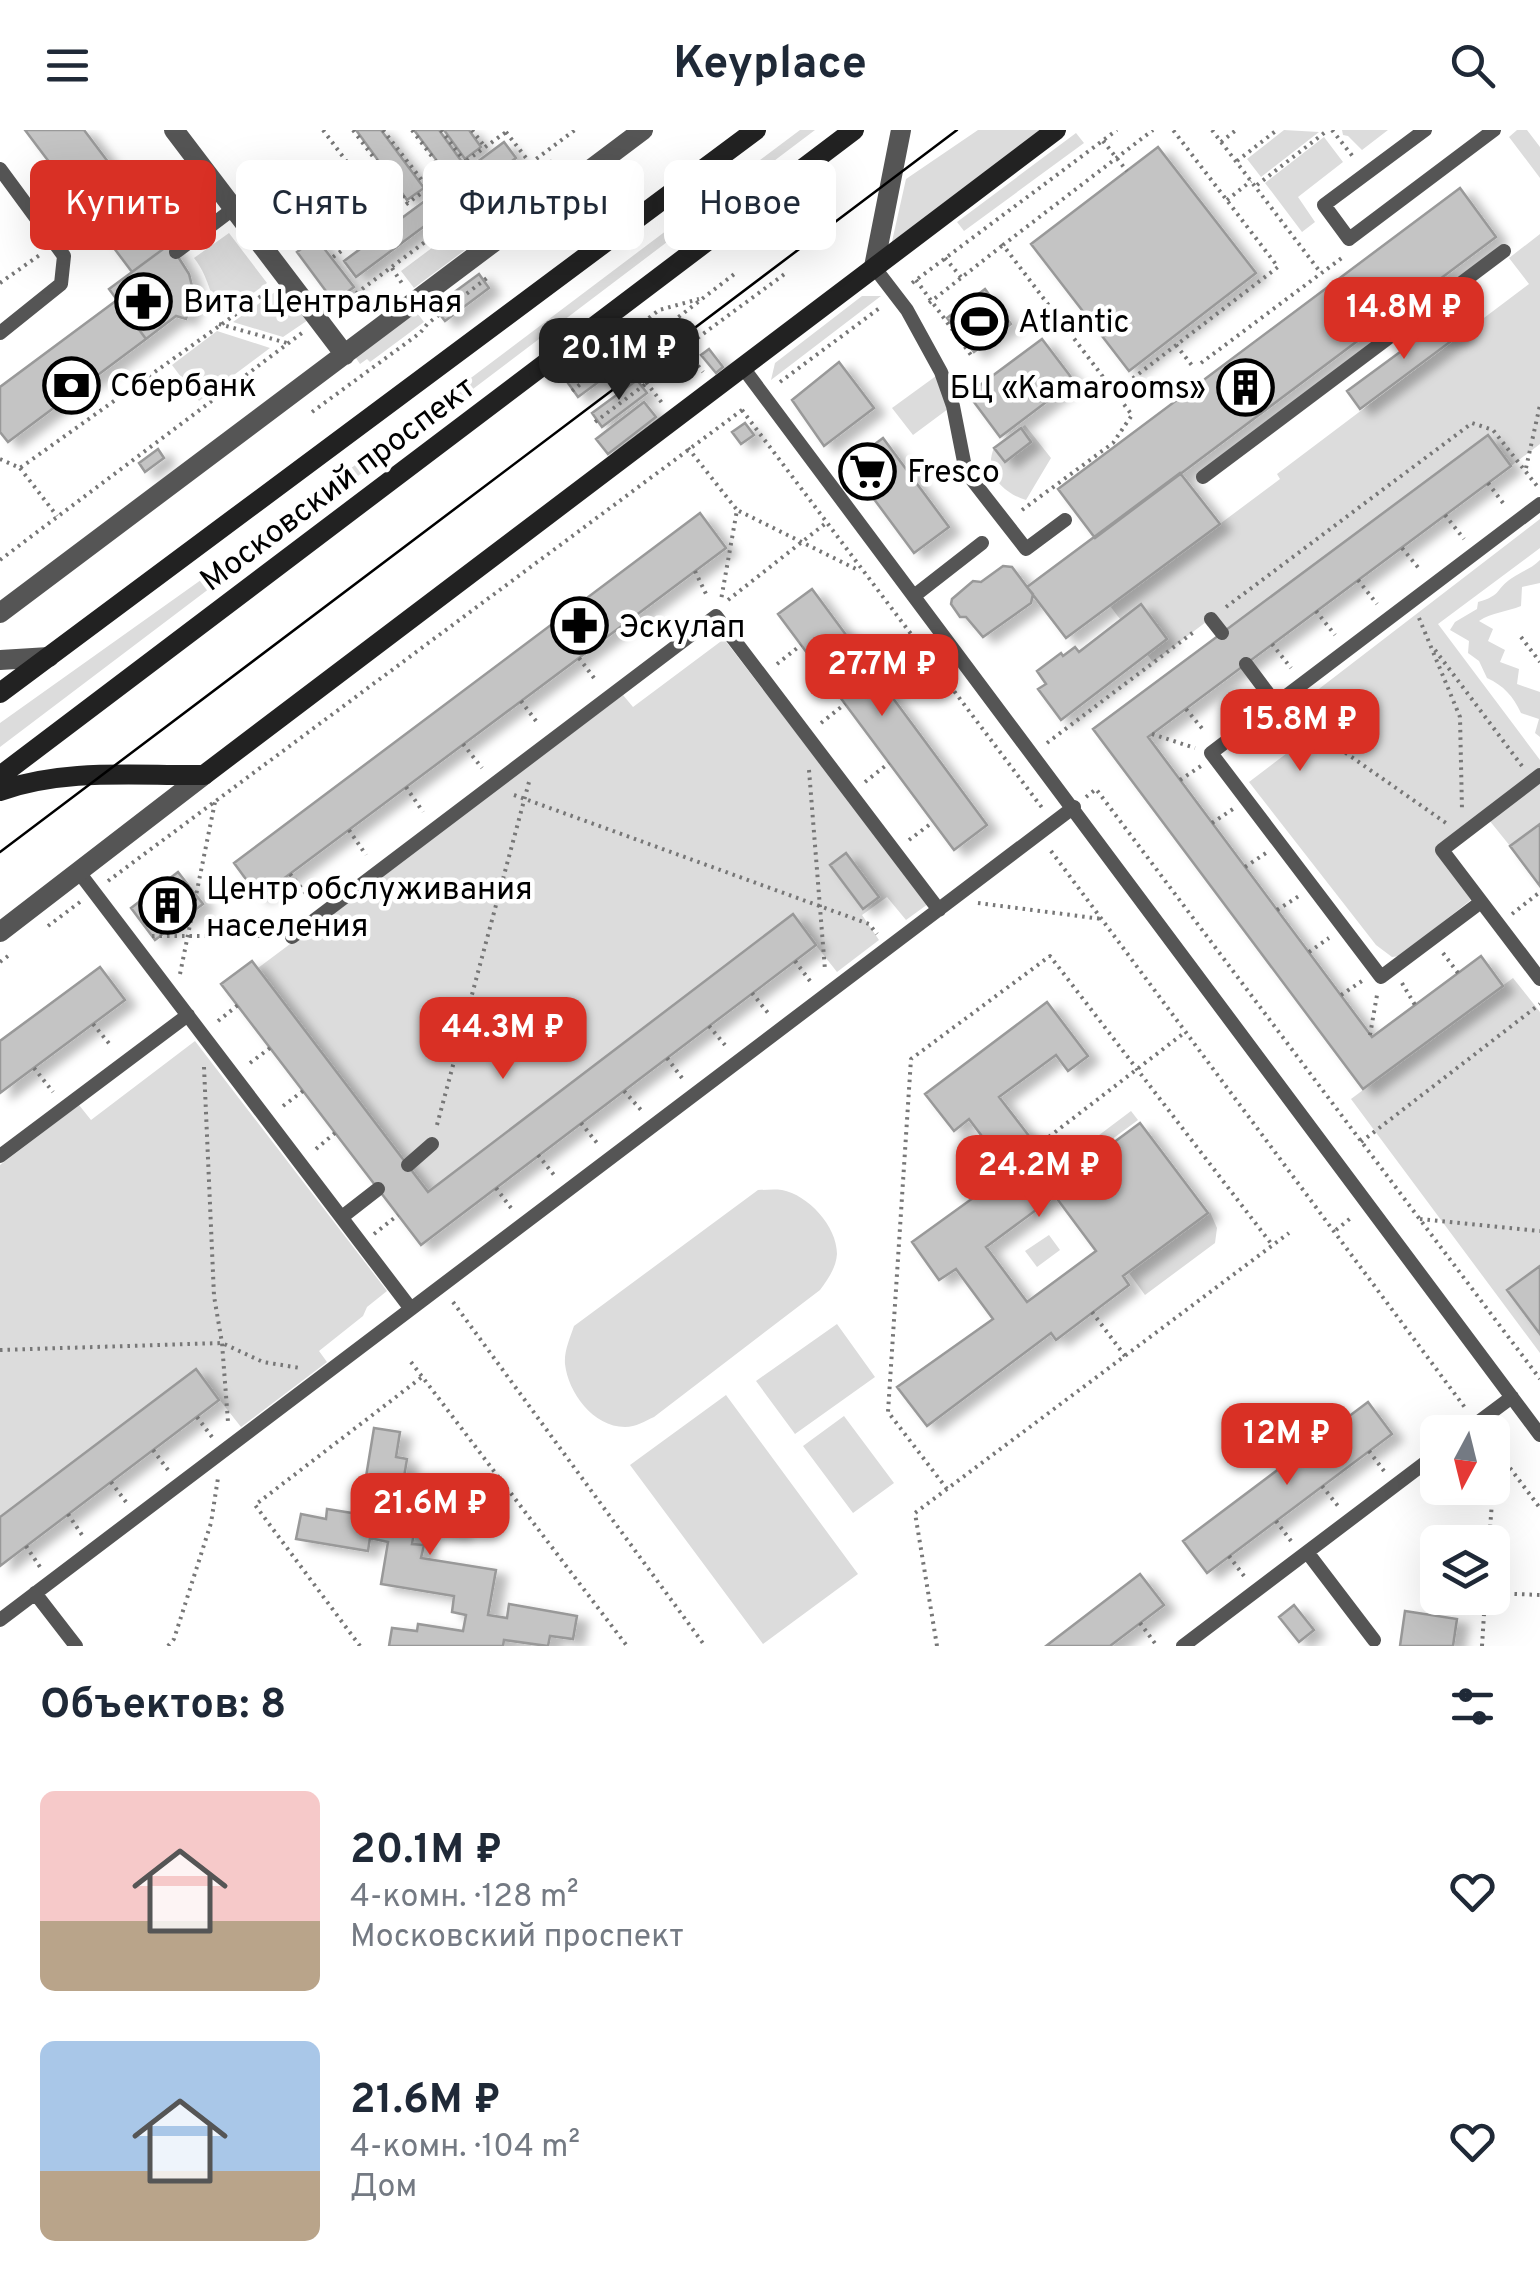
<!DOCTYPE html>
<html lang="ru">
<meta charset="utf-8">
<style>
:root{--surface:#fff;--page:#f6f6f7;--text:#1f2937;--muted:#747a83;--accent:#d93025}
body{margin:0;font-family:Overpass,sans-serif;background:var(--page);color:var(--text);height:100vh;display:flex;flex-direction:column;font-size:38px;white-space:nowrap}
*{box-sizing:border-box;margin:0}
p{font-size:32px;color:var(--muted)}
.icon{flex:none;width:55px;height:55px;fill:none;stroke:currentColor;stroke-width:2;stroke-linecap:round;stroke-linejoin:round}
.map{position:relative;height:1516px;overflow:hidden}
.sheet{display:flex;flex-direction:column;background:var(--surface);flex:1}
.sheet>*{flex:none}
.hud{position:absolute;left:30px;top:30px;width:1000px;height:90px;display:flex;gap:20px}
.needle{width:65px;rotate:187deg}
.buttons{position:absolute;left:1420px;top:1285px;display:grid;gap:20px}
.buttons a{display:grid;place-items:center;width:90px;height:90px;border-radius:15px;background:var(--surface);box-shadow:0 10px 40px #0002;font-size:50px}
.price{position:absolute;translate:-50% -85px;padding:0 22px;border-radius:20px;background:var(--accent);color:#fff;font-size:32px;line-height:65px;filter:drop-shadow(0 2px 5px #0008)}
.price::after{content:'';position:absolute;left:50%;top:60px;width:30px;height:22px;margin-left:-15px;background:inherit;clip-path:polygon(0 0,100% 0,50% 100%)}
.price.on{background:#222;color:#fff}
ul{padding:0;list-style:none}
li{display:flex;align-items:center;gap:30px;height:250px;padding:0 40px}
li span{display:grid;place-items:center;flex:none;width:280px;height:200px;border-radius:15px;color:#555}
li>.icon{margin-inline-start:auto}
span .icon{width:120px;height:120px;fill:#fffc;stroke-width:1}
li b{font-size:42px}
h2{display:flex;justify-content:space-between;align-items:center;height:120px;padding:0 40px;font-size:42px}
.pill{padding:0 35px;border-radius:15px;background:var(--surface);box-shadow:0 10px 40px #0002;font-size:35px;line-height:90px}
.pill.on{background:var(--accent);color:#fff}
header{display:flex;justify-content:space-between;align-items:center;height:130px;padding:0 40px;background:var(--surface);font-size:45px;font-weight:700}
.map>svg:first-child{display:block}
.green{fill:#dcdcdc;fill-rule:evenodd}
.building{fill:#c4c4c4;stroke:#999;stroke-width:2.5;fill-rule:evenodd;filter:url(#shadow)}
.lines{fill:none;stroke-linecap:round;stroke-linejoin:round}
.path{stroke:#777;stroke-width:4;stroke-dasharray:2.5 5;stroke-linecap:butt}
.service{stroke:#555;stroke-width:14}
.minor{stroke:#555;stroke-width:20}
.secondary{stroke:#222;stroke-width:20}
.tram{stroke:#000;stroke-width:2.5}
.labels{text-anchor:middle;stroke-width:9;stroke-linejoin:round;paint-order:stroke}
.poi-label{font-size:32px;fill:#000;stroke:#fff;text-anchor:start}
.street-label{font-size:32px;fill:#000;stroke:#fff}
</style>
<header><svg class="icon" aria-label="menu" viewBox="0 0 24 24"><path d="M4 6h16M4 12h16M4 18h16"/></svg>Keyplace<svg class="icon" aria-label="search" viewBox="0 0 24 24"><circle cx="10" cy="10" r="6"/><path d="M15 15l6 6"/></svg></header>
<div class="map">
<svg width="1540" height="1516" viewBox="0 0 1540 1516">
<defs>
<filter id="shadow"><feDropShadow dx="11" dy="6" stdDeviation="5" flood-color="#0004"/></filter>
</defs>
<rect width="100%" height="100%" fill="#fff"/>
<path class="green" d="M 800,0 L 815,0 L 0,617 L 0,593 L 229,430 Z
M 978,0 L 1044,0 L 891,116 L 906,49 Z
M 1284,0 L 1319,2 L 1261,47 L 1247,29 Z
M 1342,0 L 1388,0 L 1362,20 L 1348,6 L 1343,5 Z
M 1517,0 L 1527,0 L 1540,17 L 1540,48 L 1509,7 Z
M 1076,3 L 1084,13 L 964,101 L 957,92 Z
M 1324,7 L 1343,32 L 1298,67 L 1315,92 L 1302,102 L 1265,53 Z
M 551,29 L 564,46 L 414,158 L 401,141 Z
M 229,103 L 267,153 L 223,185 C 209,167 209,146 194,128 Z
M 1540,104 L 1540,314 L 1511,336 L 1222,503 L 1210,489 L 1153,532 L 1110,476 L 1280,349 L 1277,344 L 1529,154 L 1509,128 Z
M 282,157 L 308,190 L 283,207 L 233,192 Z
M 862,166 L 881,166 L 771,250 L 775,233 Z
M 415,180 L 424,192 L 370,232 L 367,229 L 360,234 L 354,225 Z
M 217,201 L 270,218 L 199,271 L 172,235 Z
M 936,246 L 948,279 L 913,305 L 892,278 Z
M 1025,295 L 1051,328 L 1026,370 C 1003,363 983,343 994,318 L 1005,332 L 1031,313 L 1021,298 Z
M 1540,389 L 1540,418 L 1438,494 L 1540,630 L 1540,643 L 1439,720 L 1472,769 L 1400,826 L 1392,827 L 1376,815 L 1249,652 L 1291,620 L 1272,595 Z
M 1540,430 L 1540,453 L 1522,457 L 1521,476 C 1507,482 1492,482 1479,491 L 1493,499 L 1488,511 L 1505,520 L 1500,532 L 1519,539 L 1517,554 L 1540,562 L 1540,607 L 1535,603 L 1539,589 L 1521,583 C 1513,566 1504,556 1487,548 L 1479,531 L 1468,523 L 1469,511 L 1450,500 L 1455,492 L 1477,479 L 1478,472 C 1503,465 1495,459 1512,448 C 1522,441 1531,439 1540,430 Z
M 724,509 L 928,774 L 906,790 L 887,767 L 862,785 L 879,810 L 837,842 L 792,785 L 428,1062 L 258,838 L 623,565 L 633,577 ZM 846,724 L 879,767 L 864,779 L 830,735 Z
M 1540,652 L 1540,693 L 1510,716 L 1489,690 Z
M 1513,848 L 1540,882 L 1540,1136 L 1507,1161 L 1540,1204 L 1540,1223 L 1351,969 Z
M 195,911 L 387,1161 L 367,1177 L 363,1186 L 319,1221 L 327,1232 L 241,1297 L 196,1240 L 0,1387 L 0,1035 L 79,975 L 91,990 Z
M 1131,981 L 1138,990 L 1065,1044 L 1058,1036 Z
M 758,1060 C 765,1060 774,1059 782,1060 C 808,1065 837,1096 837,1124 C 836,1138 828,1149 820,1160 L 654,1287 C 645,1291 636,1297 625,1297 C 593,1297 568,1262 565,1234 C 564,1221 570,1208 574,1196 Z
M 1210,1082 L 1217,1098 L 1215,1113 L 1145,1165 L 1129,1143 Z
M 1049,1105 L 1060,1120 L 1037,1137 L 1025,1121 Z
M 837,1194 L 875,1247 L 795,1304 L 756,1251 Z
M 726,1265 L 858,1444 L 763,1514 L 630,1335 Z
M 844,1286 L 894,1353 L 853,1383 L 803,1316 Z"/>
<path class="building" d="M 25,0 L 84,0 L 170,114 L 132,142 Z
M 356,0 L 381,0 L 424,58 L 407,70 Z
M 414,0 L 439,0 L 462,32 L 446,43 Z
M 444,0 L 469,0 L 481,17 L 465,29 Z
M 504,12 L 516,28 L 356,147 L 344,131 Z
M 1158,17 L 1256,143 L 1129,241 L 1031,114 Z
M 1460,58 L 1496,107 L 1095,408 L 1058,359 Z
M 316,108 L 354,157 L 334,172 L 297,122 Z
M 170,114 L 189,144 L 193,160 L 191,174 L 186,189 L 176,186 L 146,209 L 109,159 Z
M 479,144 L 489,158 L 445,191 L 434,177 Z
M 985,159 L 1011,194 L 974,222 L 947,188 Z
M 117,170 L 146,209 L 8,312 L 0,302 L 0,257 Z
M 1449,186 L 1462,203 L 1360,279 L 1347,261 Z
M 1042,209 L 1074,251 L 1000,307 L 968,264 Z
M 709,219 L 723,237 L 716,243 L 701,225 Z
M 613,220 L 623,234 L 578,267 L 568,253 Z
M 839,232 L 874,278 L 824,316 L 792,270 Z
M 637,250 L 647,263 L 602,297 L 592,283 Z
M 644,272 L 656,287 L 608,324 L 596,309 Z
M 745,293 L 754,305 L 741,314 L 732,302 Z
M 1021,298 L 1031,312 L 1005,332 L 994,318 Z
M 1488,305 L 1511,336 L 1148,607 L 1372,907 L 1481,826 L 1503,856 L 1363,959 L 1093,599 Z
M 883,308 L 949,397 L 914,423 L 848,334 Z
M 158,319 L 164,328 L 145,342 L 139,333 Z
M 1180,343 L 1220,394 L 1066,508 L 1027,457 Z
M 700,383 L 726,418 L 259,767 L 234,733 Z
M 1003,436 L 1012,437 L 1027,457 L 1033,464 L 1031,473 L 983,507 L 966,487 L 960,487 L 951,474 L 952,469 L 973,451 L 981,452 Z
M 812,459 L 987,695 L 954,720 L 778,484 Z
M 1141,474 L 1167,509 L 1061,590 L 1038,559 L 1046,554 L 1037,541 L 1061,523 L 1063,526 L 1075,517 L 1079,522 Z
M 1540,694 L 1540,756 L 1510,716 Z
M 846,723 L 879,767 L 863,779 L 830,735 Z
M 178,742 L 203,774 L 155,810 L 131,778 Z
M 793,784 L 816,815 L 421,1115 L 221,854 L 252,831 L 428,1062 Z
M 100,837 L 125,870 L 0,963 L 0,911 Z
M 1047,872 L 1088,926 L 1068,941 L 1056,925 L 999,967 L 1063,1050 L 1140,993 L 1208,1083 L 1123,1146 L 1129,1155 L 1056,1210 L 1051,1203 L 927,1296 L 897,1257 L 993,1189 L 956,1139 L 939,1150 L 912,1112 L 1009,1042 L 969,989 L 954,1001 L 925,964 ZM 1055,1066 L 1096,1121 L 1027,1172 L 986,1117 Z
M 1540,1136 L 1540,1204 L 1507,1160 Z
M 196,1239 L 219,1270 L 0,1436 L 0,1387 Z
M 1368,1272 L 1392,1304 L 1207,1443 L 1183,1411 Z
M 374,1298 L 400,1302 L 396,1327 L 407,1329 L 400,1371 L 417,1373 L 419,1362 L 487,1374 L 483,1395 L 461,1392 L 459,1404 L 415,1397 L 412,1414 L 424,1415 L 421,1428 L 496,1440 L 488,1485 L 507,1488 L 509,1474 L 577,1486 L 573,1509 L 550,1506 L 548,1516 L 504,1510 L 503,1516 L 389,1516 L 392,1498 L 417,1501 L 418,1494 L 463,1501 L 466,1485 L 452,1482 L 454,1466 L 381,1454 L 388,1412 L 370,1408 L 368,1421 L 296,1409 L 301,1384 L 326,1389 L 327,1379 L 371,1386 L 374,1367 L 363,1365 Z
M 1140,1444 L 1164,1475 L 1110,1516 L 1046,1516 Z
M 1294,1475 L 1314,1500 L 1299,1512 L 1279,1487 Z
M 1405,1481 L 1457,1489 L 1453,1516 L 1400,1516 Z"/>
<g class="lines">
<path class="path" d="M 323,0 L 388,87
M 353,0 L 408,73
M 383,0 L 428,58
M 412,0 L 446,45
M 441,0 L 465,32
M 472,0 L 485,17
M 1212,0 L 1321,143
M 1332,0 L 1354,28
M 506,2 L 530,33
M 1103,11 L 1127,41
M 1221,12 L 1236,0
M 1237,31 L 1277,0
M 1257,55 L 1328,0
M 1227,70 L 1251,51
M 333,127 L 506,2 L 504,0
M 945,128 L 961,147
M 392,138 L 403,155
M 916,150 L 971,225
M 0,153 L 41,124
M 912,153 L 1117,0
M 929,173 L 1003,115
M 338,177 L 575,0
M 431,191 L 487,148
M 219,194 L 287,213
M 1176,215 L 1194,238
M 684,218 L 703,242
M 622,220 L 622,209 L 659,180 L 699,169
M 623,220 L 633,222 L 737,142
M 1201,233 L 1343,127
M 643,248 L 786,143
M 780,252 L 881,177
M 572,261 L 622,220 L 662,273
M 1115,262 L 1278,137 L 1173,0
M 742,280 L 1043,679
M 312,282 L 420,203 L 429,192
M 595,292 L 647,253
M 688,318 L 737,380 L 721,470
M 0,329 L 20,338 L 267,162
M 20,338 L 57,386
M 1526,338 L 1540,275
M 1488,353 L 1506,377
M 1022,380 L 1113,313 L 1132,285 L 1003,115 L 1153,0
M 739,381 L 860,441
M 1445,385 L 1464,409
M 1402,418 L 1421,441
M 0,430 L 302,203
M 695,441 L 708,468
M 1358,450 L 1377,474
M 728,470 L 826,393
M 1226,477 L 1472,293 L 1493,300 L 1537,356
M 1316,481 L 1335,505
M 636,485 L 654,509
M 1419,488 L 1460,587 L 1462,680
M 1521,507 L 1540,532
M 1272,514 L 1291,538
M 1435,520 L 1522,636
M 579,528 L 597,552
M 777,534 L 801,515
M 521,571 L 539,595
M 1186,579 L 1205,602
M 1290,584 L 1446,693
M 821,593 L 845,574
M 1152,604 L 1195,618
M 1047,613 L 1195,501
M 463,614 L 482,638
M 809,640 L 825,840
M 1180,650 L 1201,636
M 865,652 L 889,633
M 406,657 L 423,682
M 514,665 L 869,794 L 877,804
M 1086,667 L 1096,659 L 1540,1249
M 1212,693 L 1233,679
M 349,700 L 366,725
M 909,710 L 933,692
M 1051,721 L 1466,1279
M 1245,737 L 1266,723
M 290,744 L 312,771
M 108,751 L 746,277
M 978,773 L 1102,789
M 1277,780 L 1299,766
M 1512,784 L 1540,762
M 48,796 L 80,772
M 152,806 L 272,806
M 1309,822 L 1329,808
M 1443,823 L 1458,843
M 795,831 L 810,851
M 0,832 L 12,823
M 180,844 L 215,672
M 1402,853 L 1415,875
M 752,863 L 768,883
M 1341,865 L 1362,851
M 218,891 L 238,875
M 93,894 L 112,917
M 709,896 L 725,915
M 1370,905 L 1377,865
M 667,928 L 682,948
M 250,933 L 270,918
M 204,937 L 214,1166 L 222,1213 L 228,1292
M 34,938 L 53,962
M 624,961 L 641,980
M 283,976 L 303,961
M 581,993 L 597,1013
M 437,995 L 529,652
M 1361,1012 L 1540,874
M 1037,1016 L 1184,903
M 316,1019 L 335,1003
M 538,1025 L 554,1045
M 496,1058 L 511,1078
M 1420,1089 L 1540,1101
M 1336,1100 L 1352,1087
M 374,1104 L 398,1085
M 453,1172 L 705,1516
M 1092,1182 L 1125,1226
M 0,1220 L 222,1213 L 263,1232 L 300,1238
M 411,1232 L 627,1516
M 197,1287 L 212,1307
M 1492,1314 L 1540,1378
M 153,1320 L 168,1340
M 1369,1321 L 1384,1341
M 111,1352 L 126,1372
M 1322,1356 L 1338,1376
M 947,1359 L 888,1282 L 911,929 L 1050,826 L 1273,1116
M 68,1384 L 82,1405
M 1276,1391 L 1291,1411
M 1489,1412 L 1496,1319
M 26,1416 L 40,1437
M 1229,1426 L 1244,1446
M 1492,1463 L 1540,1465
M 1140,1493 L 1157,1516
M 168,1516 L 174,1509 L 211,1393 L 218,1348
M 360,1516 L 255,1375 L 422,1247
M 937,1516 L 915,1383 L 1289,1103
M 1482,1516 L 1485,1468"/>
<path class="service" d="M 1425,0 L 1324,75 L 1349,109 L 1494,0
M 0,39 L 64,126 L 61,154 L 0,203
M 176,122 L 233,79
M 874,137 L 907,180 L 941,242 L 953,276 L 966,342 L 1026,419 L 1065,390
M 744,239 L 1540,1305
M 1203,347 L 1504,121
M 914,466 L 982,413
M 1211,489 L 1222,503
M 1246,534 L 1276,574
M 1540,645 L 1442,720 L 1540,849
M 78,741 L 411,1179
M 1481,772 L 1381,847 L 1211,623 L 1540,374
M 292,807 L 716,486 L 939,780
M 0,1026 L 188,885
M 408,1035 L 432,1014
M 342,1087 L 378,1059
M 1465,1302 L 1512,1267
M 1307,1422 L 1374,1510
M 35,1463 L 76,1516
M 0,1490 L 1074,677
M 1183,1516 L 1438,1323"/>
<path class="minor" d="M 174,0 L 345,225
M 874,137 L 901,0
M 0,483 L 643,0
M 0,530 L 49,527
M 0,802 L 204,645"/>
<path class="secondary" d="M 0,563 L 756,0
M 0,646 L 854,0
M 0,661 C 66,638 135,646 204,645 L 1056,0"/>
<path class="tram" d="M 0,722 L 957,0"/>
</g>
<defs>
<symbol id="pharmacy-ring" viewBox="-11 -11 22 22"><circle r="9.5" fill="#fff" stroke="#000" stroke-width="1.5"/><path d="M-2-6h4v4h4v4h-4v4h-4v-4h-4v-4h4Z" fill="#000"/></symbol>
<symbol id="stadium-ring" viewBox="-11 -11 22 22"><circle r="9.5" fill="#fff" stroke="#000" stroke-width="1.5"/><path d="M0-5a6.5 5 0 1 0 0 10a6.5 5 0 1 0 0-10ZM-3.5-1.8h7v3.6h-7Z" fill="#000"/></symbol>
<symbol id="bank-ring" viewBox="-11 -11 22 22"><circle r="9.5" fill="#fff" stroke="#000" stroke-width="1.5"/><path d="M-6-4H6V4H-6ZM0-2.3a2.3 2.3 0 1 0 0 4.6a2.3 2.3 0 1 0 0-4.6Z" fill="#000"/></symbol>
<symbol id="building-ring" viewBox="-11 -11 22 22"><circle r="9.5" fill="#fff" stroke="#000" stroke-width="1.5"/><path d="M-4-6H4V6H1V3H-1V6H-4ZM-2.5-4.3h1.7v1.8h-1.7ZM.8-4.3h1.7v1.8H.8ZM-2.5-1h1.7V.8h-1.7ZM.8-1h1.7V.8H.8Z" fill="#000"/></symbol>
<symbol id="supermarket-ring" viewBox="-11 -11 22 22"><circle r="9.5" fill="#fff" stroke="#000" stroke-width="1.5"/><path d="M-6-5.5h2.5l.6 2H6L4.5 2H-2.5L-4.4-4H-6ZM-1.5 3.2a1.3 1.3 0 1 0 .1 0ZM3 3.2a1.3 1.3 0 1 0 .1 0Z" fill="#000"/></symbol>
</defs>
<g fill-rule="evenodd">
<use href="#pharmacy-ring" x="112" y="140" width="63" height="63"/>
<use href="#stadium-ring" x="948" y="160" width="63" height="63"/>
<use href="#bank-ring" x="40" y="224" width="63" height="63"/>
<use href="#building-ring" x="1214" y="226" width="63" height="63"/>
<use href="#supermarket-ring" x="836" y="310" width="63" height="63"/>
<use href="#pharmacy-ring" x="548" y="464" width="63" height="63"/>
<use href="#building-ring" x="136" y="744" width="63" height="63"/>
</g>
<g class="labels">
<g class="poi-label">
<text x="183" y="182">Вита Центральная</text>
<text x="1018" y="202">Atlantic</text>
<text x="110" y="266">Сбербанк</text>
<text x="1206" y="268" text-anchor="end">БЦ «Kamarooms»</text>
<text x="907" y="352">Fresco</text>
<text x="619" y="507">Эскулап</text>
<text x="206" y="769">Центр обслуживания<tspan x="206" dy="37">населения</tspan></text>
</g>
<g class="street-label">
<text transform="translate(337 353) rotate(-37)" y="11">Московский проспект</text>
</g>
</g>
</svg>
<div class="buttons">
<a><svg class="needle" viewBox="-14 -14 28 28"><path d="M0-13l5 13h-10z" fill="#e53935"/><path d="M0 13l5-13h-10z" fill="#747a83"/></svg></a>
<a><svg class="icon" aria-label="layers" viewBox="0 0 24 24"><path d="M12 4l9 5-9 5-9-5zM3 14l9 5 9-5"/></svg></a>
</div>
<b class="price" style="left:1404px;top:232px">14.8M ₽</b>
<b class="price on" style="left:619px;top:273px">20.1M ₽</b>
<b class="price" style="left:882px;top:589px">27.7M ₽</b>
<b class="price" style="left:1300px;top:644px">15.8M ₽</b>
<b class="price" style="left:503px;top:952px">44.3M ₽</b>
<b class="price" style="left:1039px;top:1090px">24.2M ₽</b>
<b class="price" style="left:1287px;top:1358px">12M ₽</b>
<b class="price" style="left:430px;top:1428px">21.6M ₽</b>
<div class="hud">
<a class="pill on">Купить</a>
<a class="pill">Снять</a>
<a class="pill">Фильтры</a>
<a class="pill">Новое</a>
</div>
</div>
<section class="sheet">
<h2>Объектов: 8<svg class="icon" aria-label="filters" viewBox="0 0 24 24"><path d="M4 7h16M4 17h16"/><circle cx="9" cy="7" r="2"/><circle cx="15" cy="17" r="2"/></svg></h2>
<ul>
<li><span style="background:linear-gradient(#f6c9c9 65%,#b9a48a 0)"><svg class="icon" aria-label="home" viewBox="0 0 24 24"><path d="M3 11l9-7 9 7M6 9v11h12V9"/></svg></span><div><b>20.1M ₽</b><p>4-комн. · 128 m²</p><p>Московский проспект</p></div><svg class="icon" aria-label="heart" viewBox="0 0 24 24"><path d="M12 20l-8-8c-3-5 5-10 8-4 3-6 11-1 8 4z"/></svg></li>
<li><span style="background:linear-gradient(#a9c7e8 65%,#b9a48a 0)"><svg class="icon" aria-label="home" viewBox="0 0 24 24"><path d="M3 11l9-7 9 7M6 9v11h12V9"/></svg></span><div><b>21.6M ₽</b><p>4-комн. · 104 m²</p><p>Дом</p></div><svg class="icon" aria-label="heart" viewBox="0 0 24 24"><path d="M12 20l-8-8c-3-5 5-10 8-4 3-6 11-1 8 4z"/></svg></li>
</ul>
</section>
